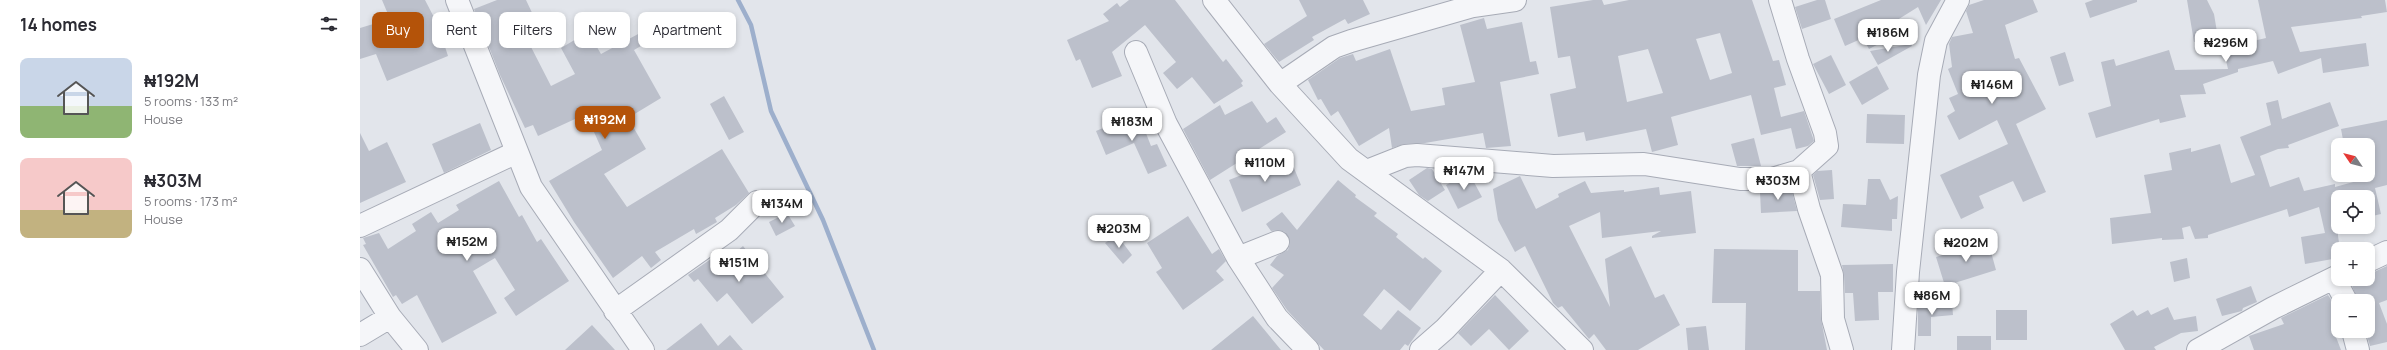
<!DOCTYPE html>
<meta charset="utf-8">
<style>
:root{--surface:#fff;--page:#f2f2f3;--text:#2b2b33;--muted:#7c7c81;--accent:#b45309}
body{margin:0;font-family:Manrope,sans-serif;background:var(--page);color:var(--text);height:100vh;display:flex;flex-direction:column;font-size:15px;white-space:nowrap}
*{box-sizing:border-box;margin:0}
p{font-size:13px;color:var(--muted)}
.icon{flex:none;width:22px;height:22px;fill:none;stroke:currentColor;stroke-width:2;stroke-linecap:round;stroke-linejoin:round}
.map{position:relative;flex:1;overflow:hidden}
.details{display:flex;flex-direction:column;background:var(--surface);width:360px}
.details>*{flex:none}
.guide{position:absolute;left:12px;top:12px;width:380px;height:36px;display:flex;gap:8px}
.needle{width:26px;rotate:305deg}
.fabs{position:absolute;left:1971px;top:138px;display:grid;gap:8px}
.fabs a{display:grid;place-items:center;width:44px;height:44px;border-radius:8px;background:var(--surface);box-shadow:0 2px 6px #0003;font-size:20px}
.price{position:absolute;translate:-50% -34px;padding:0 9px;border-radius:8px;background:#fff;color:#222;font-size:13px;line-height:26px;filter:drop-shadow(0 1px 2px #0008)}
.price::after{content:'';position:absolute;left:50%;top:24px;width:12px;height:9px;margin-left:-6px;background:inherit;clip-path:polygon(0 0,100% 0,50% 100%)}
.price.current{background:var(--accent);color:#fff}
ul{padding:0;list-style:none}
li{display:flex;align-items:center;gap:12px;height:100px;padding:0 20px}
li span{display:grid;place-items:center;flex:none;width:112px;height:80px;border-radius:8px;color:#555}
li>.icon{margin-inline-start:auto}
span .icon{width:48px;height:48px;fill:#fffc;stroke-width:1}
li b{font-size:17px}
h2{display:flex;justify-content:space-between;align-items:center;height:48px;padding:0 20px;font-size:17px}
.pill{padding:0 14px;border-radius:8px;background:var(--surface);box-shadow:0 2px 6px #0003;font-size:14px;line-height:36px}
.pill.current{background:var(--accent);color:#fff}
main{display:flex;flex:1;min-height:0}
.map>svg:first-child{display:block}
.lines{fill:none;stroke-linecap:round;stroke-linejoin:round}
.stream{stroke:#9dafcc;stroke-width:4.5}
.building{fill:#bcc0cb;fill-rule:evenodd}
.minor-casing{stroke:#a7abb6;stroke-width:24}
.minor{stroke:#f5f6f9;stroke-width:22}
</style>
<main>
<section class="details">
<h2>14 homes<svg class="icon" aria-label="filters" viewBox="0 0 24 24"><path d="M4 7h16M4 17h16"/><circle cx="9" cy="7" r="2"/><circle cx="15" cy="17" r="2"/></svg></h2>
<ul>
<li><span style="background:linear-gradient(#c9d6e8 60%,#8fb573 0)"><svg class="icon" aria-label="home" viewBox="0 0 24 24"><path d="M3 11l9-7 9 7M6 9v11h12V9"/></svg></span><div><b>₦192M</b><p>5 rooms · 133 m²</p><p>House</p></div></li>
<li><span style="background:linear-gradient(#f6c9c9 65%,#c2b280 0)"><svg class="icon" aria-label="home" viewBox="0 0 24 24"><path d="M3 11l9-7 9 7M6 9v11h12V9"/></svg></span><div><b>₦303M</b><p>5 rooms · 173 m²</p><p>House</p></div></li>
</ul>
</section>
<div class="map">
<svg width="2027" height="350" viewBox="0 0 2027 350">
<rect width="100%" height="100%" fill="#e2e5eb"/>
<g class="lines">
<path class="stream" d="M 378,0 L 391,25 L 411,111 L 463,220 L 514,350"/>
</g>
<path class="building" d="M 22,0 L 65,0 L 78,25 L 88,56 L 27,81 L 16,54 L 0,59 L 0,28 L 30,19 Z
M 137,0 L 166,0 L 184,38 L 170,45 L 191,86 L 215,74 L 201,48 L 228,32 L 241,54 L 280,33 L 286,43 L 274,50 L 301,98 L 268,118 L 286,149 L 244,174 L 267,207 L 362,149 L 389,193 L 376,205 L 355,218 L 357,222 L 336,234 L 334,229 L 295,252 L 301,260 L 291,268 L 282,256 L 253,278 L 214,222 L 189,181 L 242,150 L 226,114 L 178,136 L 173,125 L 165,128 L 140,75 L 114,9 Z
M 769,0 L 815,0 L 863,62 L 866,59 L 883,81 L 881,83 L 883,86 L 854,104 L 832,77 L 817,89 L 803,73 L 816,62 L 785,25 L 752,52 L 762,76 L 732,88 L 720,59 L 716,61 L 707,40 L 749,21 L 743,14 L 757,3 L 760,7 Z
M 939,0 L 1003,0 L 1010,14 L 988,24 L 985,19 L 952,37 L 954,40 L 919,62 L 904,44 L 947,16 Z
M 1233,0 L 1242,0 L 1244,5 L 1269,0 L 1392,0 L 1413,61 L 1419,60 L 1426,85 L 1414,88 L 1421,117 L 1444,111 L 1454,141 L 1448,146 L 1436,149 L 1431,128 L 1401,135 L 1391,95 L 1311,117 L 1318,145 L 1292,152 L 1286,129 L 1226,141 L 1224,132 L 1198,137 L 1190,94 L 1216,88 L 1210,56 L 1198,58 L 1190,7 ZM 1360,33 L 1372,73 L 1350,80 L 1336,39 ZM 1288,49 L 1303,93 L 1267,102 L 1258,56 Z
M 1457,0 L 1465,0 L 1471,19 L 1442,29 L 1435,7 Z
M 1521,0 L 1581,0 L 1566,25 L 1558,7 L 1534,22 L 1540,33 L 1509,49 L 1503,38 L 1485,46 L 1474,19 Z
M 1624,0 L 1673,0 L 1678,12 L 1645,25 L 1655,59 L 1659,58 L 1686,109 L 1656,124 L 1686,192 L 1663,202 L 1653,181 L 1619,196 L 1624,208 L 1601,219 L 1580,175 L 1648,144 L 1637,120 L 1599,140 L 1587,116 L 1595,111 L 1589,98 L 1598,94 L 1588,69 L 1592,67 L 1589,44 L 1592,37 L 1613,33 L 1606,11 L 1609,5 Z
M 1733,0 L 1777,0 L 1777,2 L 1730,18 L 1725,3 Z
M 1827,0 L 1847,0 L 1854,14 L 1858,38 L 1834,42 Z
M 1898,0 L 2025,0 L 2027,12 L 2001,16 L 2002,18 L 1931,27 L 1940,52 L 2006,43 L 2009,66 L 1963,73 L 1961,58 L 1918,74 L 1913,61 L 1878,69 L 1878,72 L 1843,84 L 1846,94 L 1820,95 L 1826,117 L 1800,123 L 1799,119 L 1736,138 L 1728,113 L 1751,106 L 1741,62 L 1754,59 L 1756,66 L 1809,50 L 1815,70 L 1868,69 L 1863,48 L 1906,38 Z
M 1124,18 L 1127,29 L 1162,22 L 1170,62 L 1176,61 L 1179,74 L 1140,82 L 1151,146 L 1126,148 L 1123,133 L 1065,143 L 1044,144 L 1032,148 L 1029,128 L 999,146 L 978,111 L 971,116 L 961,99 L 958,100 L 948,80 L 980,58 L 993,54 L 996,61 L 1030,49 L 1051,111 L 1085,105 L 1082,88 L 1115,82 L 1100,25 Z
M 1551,44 L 1552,46 L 1518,65 L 1510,51 Z
M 1705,52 L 1714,81 L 1699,86 L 1690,57 Z
M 1471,55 L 1486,85 L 1469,94 L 1453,64 Z
M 1517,66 L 1529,89 L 1502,105 L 1489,82 Z
M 364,96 L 384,132 L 369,140 L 350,104 Z
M 1918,100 L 1922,119 L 1970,102 L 1979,126 L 1928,145 L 1929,148 L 1918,149 L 1900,156 L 1910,187 L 1939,177 L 1944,191 L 1975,184 L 1975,187 L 2008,178 L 2008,145 L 1984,145 L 1981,129 L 2027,120 L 2027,185 L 2015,188 L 2021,214 L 2008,217 L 2008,197 L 1978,197 L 1978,236 L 1980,249 L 1978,249 L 1978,258 L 1945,264 L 1941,237 L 1965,233 L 1959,207 L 1929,217 L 1927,209 L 1848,235 L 1848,238 L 1835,239 L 1830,226 L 1822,228 L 1824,239 L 1802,240 L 1802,238 L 1752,244 L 1750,218 L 1791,213 L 1784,175 L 1812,170 L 1809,153 L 1831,148 L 1831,152 L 1860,144 L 1871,183 L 1895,175 L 1880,137 L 1911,125 L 1906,103 Z
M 892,101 L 907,123 L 916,117 L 926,132 L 850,180 L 823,129 L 860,105 L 865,115 Z
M 778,113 L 791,146 L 797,144 L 807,166 L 788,174 L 774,143 L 746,155 L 736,131 Z
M 1507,114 L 1545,115 L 1544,144 L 1506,143 Z
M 120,123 L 131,150 L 84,173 L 72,144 Z
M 0,133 L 9,151 L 27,142 L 46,182 L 0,203 Z
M 1394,138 L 1401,166 L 1377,166 L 1371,144 Z
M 929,156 L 941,185 L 882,212 L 869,180 Z
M 1067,168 L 1072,169 L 1085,190 L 1068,201 L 1059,195 L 1049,180 Z
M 1472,170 L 1474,199 L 1460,200 L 1453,175 L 1457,171 Z
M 1109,173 L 1122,197 L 1098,209 L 1086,185 Z
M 1160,176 L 1176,209 L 1199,197 L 1198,194 L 1225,181 L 1231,193 L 1264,190 L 1264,192 L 1299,187 L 1300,195 L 1331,191 L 1336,233 L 1292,238 L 1292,236 L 1301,231 L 1242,238 L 1240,212 L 1209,226 L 1250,307 L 1245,259 L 1271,246 L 1295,298 L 1304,294 L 1320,325 L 1278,350 L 1246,350 L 1234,334 L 1229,339 L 1202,306 L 1198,308 L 1193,303 L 1165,246 L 1155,252 L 1138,220 L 1133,189 Z
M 1508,179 L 1520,179 L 1530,200 L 1538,196 L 1537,219 L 1532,219 L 1532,231 L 1481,227 L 1483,204 L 1506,205 Z
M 978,180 L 996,195 L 995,197 L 1017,213 L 1014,216 L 1038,234 L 1036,237 L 1063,259 L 1065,257 L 1082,271 L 1050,311 L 1024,289 L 1003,315 L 1021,330 L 1038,310 L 1061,328 L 1048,346 L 1045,344 L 1040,350 L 964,350 L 927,310 L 912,288 L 924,275 L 910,265 L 917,256 L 928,250 L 930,243 L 925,232 L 919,230 L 911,231 L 906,224 L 922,212 L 937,230 Z
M 139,181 L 159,217 L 162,215 L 177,242 L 181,239 L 209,281 L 156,316 L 144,298 L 155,290 L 135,258 L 113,271 L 137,313 L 82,343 L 57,295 L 42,304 L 36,295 L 33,297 L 3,245 L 6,244 L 3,238 L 19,233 L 28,249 L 56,231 L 52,224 L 71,212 L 78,223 L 99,210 L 96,205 Z
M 1431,188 L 1437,211 L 1401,213 L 1400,192 Z
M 427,213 L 435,226 L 416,236 L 409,222 Z
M 828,216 L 852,254 L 859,249 L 866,261 L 856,271 L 864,280 L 823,310 L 796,272 L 802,268 L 787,243 Z
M 757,235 L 772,255 L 763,264 L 745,243 Z
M 1628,241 L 1636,270 L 1585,286 L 1576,257 Z
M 383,246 L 424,297 L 392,324 L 367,293 L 357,302 L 338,279 L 334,282 L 328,275 L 358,254 L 364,262 Z
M 1354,249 L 1438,250 L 1438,291 L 1460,291 L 1461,319 L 1467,350 L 1385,350 L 1386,303 L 1352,303 Z
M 1827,258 L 1830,278 L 1814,282 L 1810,262 Z
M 1533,264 L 1533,292 L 1518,292 L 1519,320 L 1495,321 L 1493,293 L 1485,293 L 1484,275 L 1482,265 Z
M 2027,266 L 2027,300 L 2019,303 L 2027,324 L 2027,342 L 2010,346 L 2006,332 L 2008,332 L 2008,301 L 1998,301 L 1991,283 L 2008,279 L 2008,276 L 2012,275 L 2012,273 Z
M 1891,286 L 1897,302 L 1883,308 L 1882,311 L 1862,316 L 1856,299 Z
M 1135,295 L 1169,331 L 1149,350 L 1129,329 L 1111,346 L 1098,333 Z
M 1968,295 L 1978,310 L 1978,321 L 1971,324 L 1981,350 L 1894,350 L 1889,336 L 1924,324 L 1921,318 Z
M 1592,302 L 1593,315 L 1571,317 L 1571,336 L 1558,336 L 1558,305 Z
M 1808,307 L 1814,320 L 1836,316 L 1838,331 L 1821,333 L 1794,347 L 1796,350 L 1765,350 L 1750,324 L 1773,310 L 1777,316 L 1788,310 L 1791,315 Z
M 1636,310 L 1667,310 L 1667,340 L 1636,340 Z
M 893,316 L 921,350 L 851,350 Z
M 341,323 L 358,346 L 370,335 L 383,350 L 306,350 Z
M 232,325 L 255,350 L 205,350 Z
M 1346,326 L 1349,350 L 1328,350 L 1326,328 Z
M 1597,336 L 1631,336 L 1631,350 L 1597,350 Z"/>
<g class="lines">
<defs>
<path id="minor" d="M 97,0 L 171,187 L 283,350
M 854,0 L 920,84 L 989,159 L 1141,270 L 1222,350
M 776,52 L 806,124 L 878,258 L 917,318 L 948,350
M 920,84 L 974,47 L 991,41 L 1113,6 L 1155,0
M 1007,171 L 1045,156 L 1057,155 L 1193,166 L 1284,164 L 1380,179 L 1412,179 L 1439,171 L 1467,146 L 1465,133 L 1438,59 L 1420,0
M 1439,171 L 1449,209 L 1472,275 L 1473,319 L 1482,350
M 0,226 L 157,152
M 878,258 L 918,242
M 2008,261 L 2027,252
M 0,269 L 30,317 L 57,350
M 1974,278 L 1986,301
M 255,311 L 369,230 L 397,202
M 1993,331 L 1998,350
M 0,335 L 30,317
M 1061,350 L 1085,329 L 1141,270
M 1543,350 L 1548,272 L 1569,75 L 1576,41 L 1598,0
M 1838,350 L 1913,308 L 1978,276"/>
</defs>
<use href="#minor" class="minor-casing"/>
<use href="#minor" class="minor"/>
</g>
</svg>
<div class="fabs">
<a><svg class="needle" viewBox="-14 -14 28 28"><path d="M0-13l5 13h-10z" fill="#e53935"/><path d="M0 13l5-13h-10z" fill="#7c7c81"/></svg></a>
<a><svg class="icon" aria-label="locate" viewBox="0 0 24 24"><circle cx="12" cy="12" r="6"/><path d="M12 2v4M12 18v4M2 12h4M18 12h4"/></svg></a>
<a>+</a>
<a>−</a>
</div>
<b class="price" style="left:1528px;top:53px">₦186M</b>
<b class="price" style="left:1866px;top:63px">₦296M</b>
<b class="price" style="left:1632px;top:105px">₦146M</b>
<b class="price current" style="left:245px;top:140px">₦192M</b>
<b class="price" style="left:772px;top:142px">₦183M</b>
<b class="price" style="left:905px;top:183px">₦110M</b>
<b class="price" style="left:1104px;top:191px">₦147M</b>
<b class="price" style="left:1418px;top:201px">₦303M</b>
<b class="price" style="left:422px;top:224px">₦134M</b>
<b class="price" style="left:759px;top:249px">₦203M</b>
<b class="price" style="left:107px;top:262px">₦152M</b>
<b class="price" style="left:1606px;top:263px">₦202M</b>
<b class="price" style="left:379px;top:283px">₦151M</b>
<b class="price" style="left:1572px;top:316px">₦86M</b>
<div class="guide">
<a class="pill current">Buy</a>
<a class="pill">Rent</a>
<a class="pill">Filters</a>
<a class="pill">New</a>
<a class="pill">Apartment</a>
</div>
</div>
</main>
